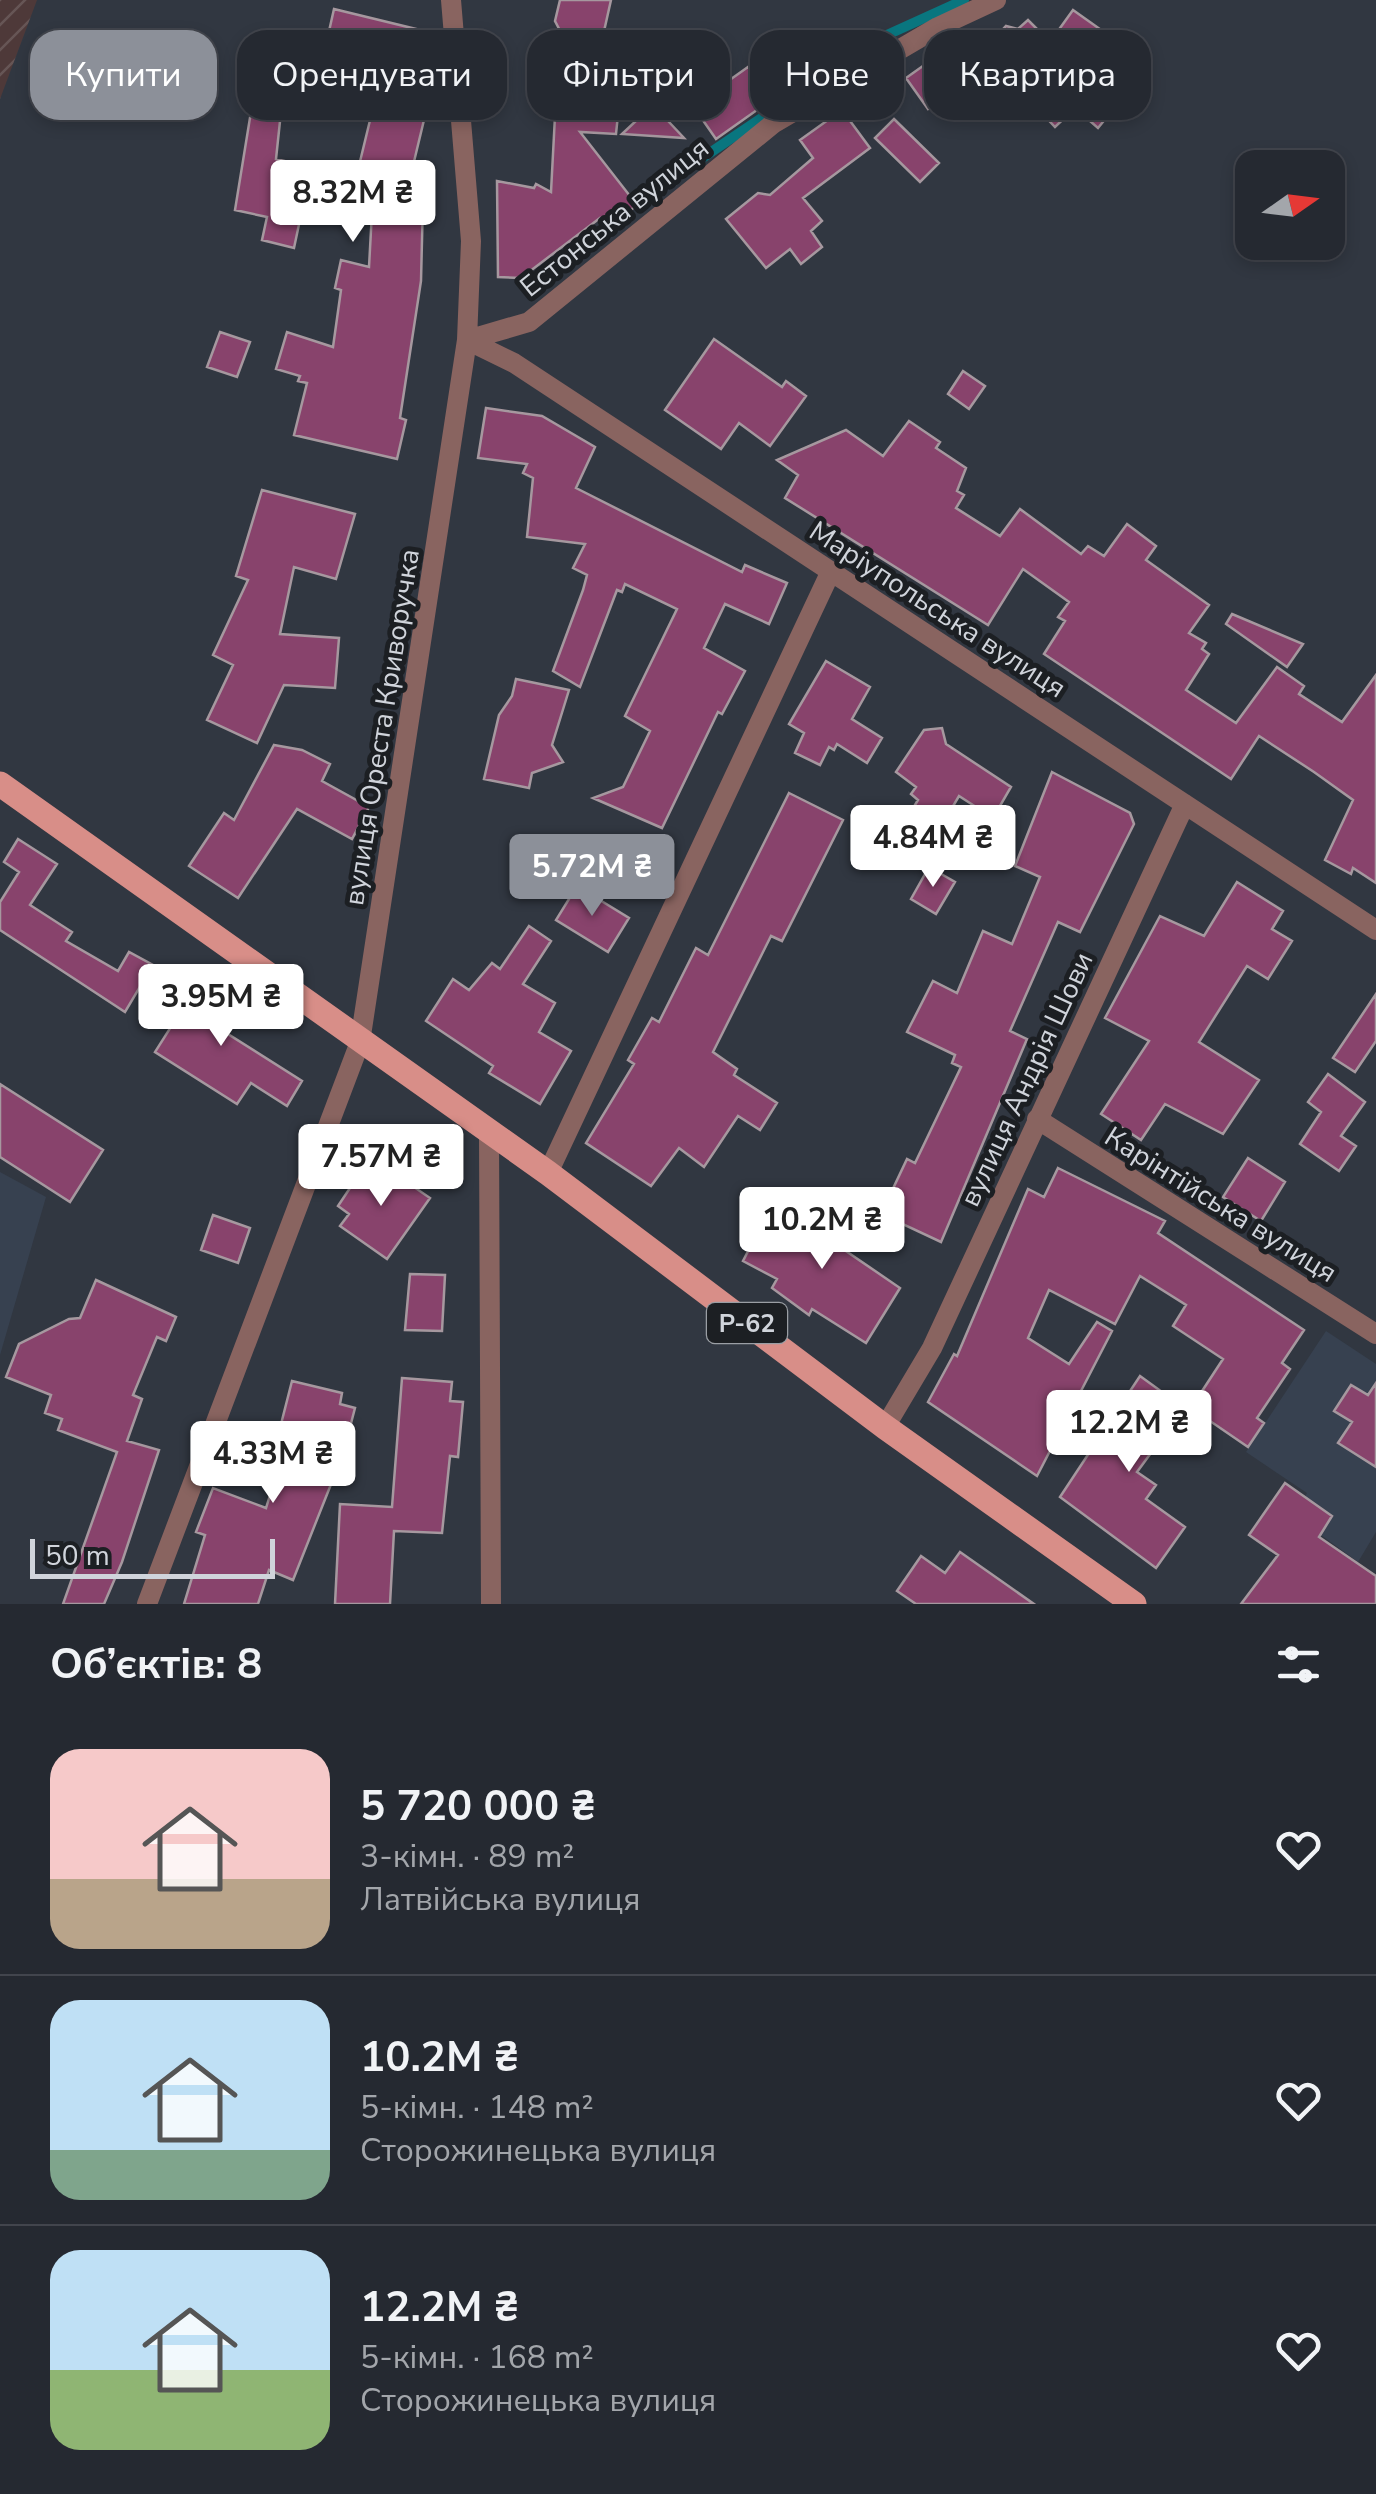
<!DOCTYPE html>
<html lang="uk">
<meta charset="utf-8">
<style>
:root{--surface:#252931;--page:#31353d;--text:#f1f3f6;--muted:#a3a6ab;--line:#42454d;--accent:#8c9099}
body{margin:0;font-family:"Nunito Sans",sans-serif;background:var(--page);color:var(--text);height:100vh;display:flex;flex-direction:column;font-size:38px;white-space:nowrap}
*{box-sizing:border-box;margin:0}
p{font-size:32px;color:var(--muted)}
.icon{flex:none;width:55px;height:55px;fill:none;stroke:currentColor;stroke-width:2;stroke-linecap:round;stroke-linejoin:round}
.map{position:relative;height:1604px;overflow:hidden}
.panel{display:flex;flex-direction:column;background:var(--surface);flex:1}
.panel>*{flex:none}
.banner{position:absolute;left:30px;top:30px;width:1318px;height:90px;display:flex;gap:20px}
.needle{width:65px;rotate:76deg}
.tools{position:absolute;left:1235px;top:150px;display:grid;gap:20px}
.tools a{display:grid;place-items:center;width:110px;height:110px;border-radius:20px;background:var(--surface);box-shadow:0 5px 15px #0003,0 0 0 2px var(--line);font-size:50px}
.scale{position:absolute;left:30px;bottom:25px;width:245px;box-sizing:border-box;padding-left:10px;border:5px solid #d0d4db;border-top:0;font-size:28px;line-height:35px;white-space:nowrap;color:#d0d4db;-webkit-text-stroke:8px #1c1f23;paint-order:stroke}
.price{position:absolute;translate:-50% -85px;padding:0 22px;border-radius:10px;background:#fff;color:#222;font-size:32px;line-height:65px;filter:drop-shadow(0 2px 5px #0008)}
.price::after{content:'';position:absolute;left:50%;top:60px;width:30px;height:22px;margin-left:-15px;background:inherit;clip-path:polygon(0 0,100% 0,50% 100%)}
.price.active{background:var(--accent);color:#fff}
ul{padding:0;list-style:none}
li{display:flex;align-items:center;gap:30px;height:250px;padding:0 50px}
li+li{border-top:2px solid var(--line)}
li span{display:grid;place-items:center;flex:none;width:280px;height:200px;border-radius:30px;color:#555}
li>.icon{margin-inline-start:auto}
span .icon{width:120px;height:120px;fill:#fffc;stroke-width:1}
li b{font-size:42px}
h2{display:flex;justify-content:space-between;align-items:center;height:120px;padding:0 50px;font-size:42px}
.tag{padding:0 35px;border-radius:30px;background:var(--surface);box-shadow:0 5px 15px #0003,0 0 0 2px var(--line);font-size:35px;line-height:90px}
.tag.active{background:var(--accent);color:#fff}
.map>svg:first-child{display:block}
.industrial{fill:url(#industrial-furrows)}
.built{fill:#374150}
.lines{fill:none;stroke-linecap:round;stroke-linejoin:round}
.stream{stroke:#09767f;stroke-width:10}
.building{fill:#88436c;stroke:#a6989f;stroke-width:2.5}
.minor{stroke:#896460;stroke-width:20}
.primary{stroke:#d88e88;stroke-width:25}
.labels{text-anchor:middle;stroke-width:10;stroke-linejoin:round;paint-order:stroke}
.shield{fill:#1c1f23;stroke:#9a9ea4;stroke-width:2.5}
.shield-label{font-size:25px;font-weight:bold;fill:#d0d4db}
.street-label{font-size:28px;fill:#d0d4db;stroke:#1c1f23}
</style>
<div class="map">
<svg width="1376" height="1604" viewBox="0 0 1376 1604">
<defs>
<pattern id="industrial-furrows" width="10" height="10" patternUnits="userSpaceOnUse" patternTransform="scale(2.5)"><rect width="10" height="10" fill="#4e3939"/><path d="M-1 1l2-2M0 10L10 0M9 11l2-2" fill="none" stroke="#655"/></pattern>
</defs>
<rect width="100%" height="100%" fill="#313741"/>
<path class="industrial" d="M 0,0 L 37,0 L 0,99 Z"/>
<path class="built" d="M 0,1172 L 46,1197 L 0,1355 Z
M 1326,1331 L 1376,1364 L 1376,1532 L 1358,1562 L 1295,1516 L 1307,1493 L 1246,1452 Z"/>
<g class="lines">
<path class="stream" d="M 661,186 L 878,39 L 964,0"/>
</g>
<path class="building" d="M 560,0 L 611,0 L 594,76 L 608,77 L 621,86 L 616,134 L 580,132 L 637,205 L 608,228 L 600,218 L 521,278 L 498,277 L 497,181 L 534,188 L 536,184 L 551,192 L 555,116 L 557,100 L 562,96 L 567,44 L 555,21 Z
M 334,9 L 416,29 L 400,92 L 423,99 L 424,120 L 405,199 L 423,200 L 421,281 L 400,418 L 406,420 L 397,459 L 294,435 L 307,383 L 298,381 L 300,376 L 276,369 L 287,332 L 333,347 L 341,290 L 335,288 L 341,260 L 369,267 L 372,212 L 305,196 L 294,248 L 262,240 L 267,217 L 235,210 L 255,87 L 283,93 L 276,159 L 356,178 L 373,108 L 353,103 L 364,58 L 325,49 Z
M 1073,10 L 1135,54 L 1105,96 L 1116,106 L 1098,128 L 1075,108 L 1055,127 L 983,51 L 1006,26 L 1018,29 L 1028,20 L 1050,42 Z
M 958,41 L 979,73 L 928,109 L 906,78 Z
M 748,67 L 771,100 L 716,139 L 693,106 Z
M 653,105 L 684,138 L 622,134 Z
M 842,110 L 870,148 L 803,198 L 822,221 L 811,231 L 822,247 L 801,264 L 790,249 L 766,268 L 726,219 L 758,193 L 770,195 L 813,158 L 800,140 Z
M 894,119 L 939,163 L 920,182 L 875,138 Z
M 220,332 L 250,342 L 237,377 L 207,367 Z
M 714,339 L 782,387 L 786,381 L 806,396 L 770,446 L 739,423 L 721,449 L 665,410 Z
M 963,371 L 985,386 L 969,409 L 948,394 Z
M 486,408 L 542,416 L 595,447 L 576,488 L 742,572 L 745,565 L 787,583 L 769,624 L 725,604 L 704,648 L 745,671 L 722,714 L 718,712 L 662,828 L 593,798 L 623,787 L 650,731 L 625,716 L 677,609 L 625,584 L 622,592 L 617,590 L 580,687 L 553,671 L 583,590 L 587,575 L 573,568 L 585,544 L 527,537 L 533,478 L 523,473 L 527,464 L 478,458 Z
M 909,421 L 940,442 L 936,448 L 966,468 L 957,491 L 964,495 L 956,508 L 1000,536 L 1020,509 L 1081,554 L 1088,546 L 1104,556 L 1127,524 L 1156,546 L 1146,560 L 1209,605 L 1189,633 L 1206,643 L 1202,649 L 1209,654 L 1186,690 L 1236,723 L 1277,667 L 1304,686 L 1299,694 L 1342,722 L 1376,675 L 1376,883 L 1353,868 L 1351,874 L 1325,860 L 1353,800 L 1314,772 L 1259,736 L 1231,779 L 1044,654 L 1065,621 L 1058,617 L 1069,602 L 1023,569 L 988,625 L 785,498 L 798,475 L 777,460 L 846,430 L 883,456 Z
M 262,490 L 355,514 L 336,579 L 294,567 L 280,634 L 339,638 L 335,688 L 284,685 L 257,743 L 207,720 L 233,665 L 213,655 L 248,580 L 236,576 Z
M 1232,614 L 1303,644 L 1287,667 L 1226,624 Z
M 826,661 L 870,687 L 852,719 L 882,738 L 867,763 L 837,744 L 834,750 L 829,747 L 820,765 L 795,753 L 804,733 L 789,724 Z
M 516,679 L 569,690 L 552,745 L 563,762 L 532,773 L 529,788 L 484,779 L 499,715 L 512,696 Z
M 942,728 L 946,744 L 1011,787 L 993,818 L 959,796 L 920,862 L 891,845 L 918,800 L 911,794 L 916,787 L 896,772 L 924,730 Z
M 274,745 L 302,750 L 330,764 L 322,781 L 369,807 L 352,839 L 297,809 L 238,898 L 189,866 L 224,813 L 234,820 Z
M 1052,772 L 1130,813 L 1134,824 L 1080,932 L 1058,922 L 1010,1031 L 1027,1039 L 941,1242 L 881,1214 L 907,1159 L 915,1163 L 961,1067 L 952,1063 L 955,1055 L 907,1032 L 933,981 L 957,993 L 983,931 L 1012,944 L 1040,877 L 1015,866 Z
M 789,793 L 843,820 L 782,941 L 771,936 L 713,1052 L 737,1069 L 734,1075 L 777,1103 L 760,1130 L 738,1116 L 704,1167 L 679,1148 L 651,1186 L 586,1143 L 634,1064 L 628,1060 L 652,1018 L 659,1022 L 696,948 L 708,955 Z
M 18,839 L 57,864 L 30,905 L 72,932 L 66,941 L 118,971 L 129,952 L 153,965 L 125,1012 L 0,930 L 0,902 L 19,872 L 4,862 Z
M 929,867 L 955,882 L 936,914 L 911,899 Z
M 1237,882 L 1283,911 L 1272,929 L 1292,941 L 1268,979 L 1247,966 L 1199,1042 L 1259,1080 L 1223,1134 L 1165,1104 L 1141,1140 L 1101,1114 L 1149,1041 L 1105,1018 L 1160,916 L 1204,936 Z
M 577,886 L 629,918 L 608,952 L 556,920 Z
M 529,926 L 551,941 L 523,984 L 555,1003 L 539,1032 L 571,1051 L 540,1104 L 489,1073 L 493,1066 L 426,1021 L 453,979 L 469,990 L 492,963 L 500,969 Z
M 202,978 L 246,1006 L 228,1034 L 302,1081 L 287,1106 L 251,1083 L 237,1104 L 155,1052 Z
M 1376,994 L 1376,1041 L 1355,1072 L 1333,1058 Z
M 1328,1074 L 1365,1102 L 1341,1136 L 1356,1146 L 1339,1171 L 1300,1144 L 1321,1112 L 1308,1102 Z
M 0,1084 L 103,1150 L 70,1202 L 0,1157 Z
M 1248,1158 L 1285,1182 L 1261,1221 L 1223,1197 Z
M 382,1165 L 430,1198 L 387,1259 L 340,1226 L 349,1214 L 338,1206 L 364,1167 L 375,1175 Z
M 1058,1168 L 1165,1221 L 1158,1233 L 1304,1330 L 1282,1363 L 1290,1369 L 1257,1418 L 1264,1423 L 1248,1447 L 1191,1408 L 1223,1359 L 1173,1326 L 1186,1305 L 1140,1276 L 1115,1324 L 1049,1290 L 1028,1338 L 1069,1364 L 1097,1322 L 1112,1331 L 1037,1476 L 928,1402 L 954,1354 L 957,1356 L 1028,1189 L 1044,1197 Z
M 837,1207 L 859,1219 L 843,1249 L 900,1288 L 866,1343 L 812,1309 L 809,1315 L 772,1288 L 777,1279 L 743,1261 L 770,1209 L 823,1233 Z
M 213,1215 L 250,1228 L 238,1263 L 201,1250 Z
M 410,1274 L 445,1275 L 442,1331 L 405,1330 Z
M 96,1280 L 176,1317 L 166,1341 L 157,1337 L 133,1395 L 142,1399 L 127,1441 L 159,1450 L 122,1562 L 104,1604 L 63,1604 L 117,1452 L 58,1430 L 62,1419 L 45,1413 L 51,1395 L 6,1377 L 19,1344 L 69,1319 L 80,1318 Z
M 1140,1376 L 1184,1408 L 1137,1472 L 1156,1485 L 1146,1499 L 1185,1527 L 1156,1568 L 1060,1497 Z
M 402,1378 L 452,1382 L 450,1401 L 463,1402 L 458,1457 L 450,1456 L 442,1533 L 394,1531 L 390,1604 L 335,1604 L 340,1504 L 392,1507 Z
M 292,1381 L 342,1393 L 340,1404 L 355,1408 L 343,1454 L 293,1580 L 269,1570 L 258,1604 L 184,1604 L 205,1535 L 196,1532 L 213,1488 L 266,1508 L 288,1438 L 278,1436 Z
M 1376,1383 L 1376,1467 L 1338,1443 L 1352,1422 L 1334,1411 L 1351,1385 L 1368,1395 Z
M 1285,1483 L 1332,1516 L 1319,1537 L 1376,1576 L 1376,1604 L 1241,1604 L 1278,1555 L 1249,1535 Z
M 960,1552 L 1034,1604 L 916,1604 L 897,1591 L 921,1556 L 945,1573 Z"/>
<g class="lines">
<path class="minor" d="M 467,340 L 514,363 L 1376,930
M 467,340 L 529,322 L 774,123 L 938,27 L 996,0
M 1037,1119 L 1376,1334
M 489,1131 L 491,1604
M 548,1173 L 831,571
M 885,1427 L 932,1348 L 1185,804
M 147,1604 L 360,1042 L 467,340 L 471,241 L 451,0"/>
<path class="primary" d="M 0,784 L 548,1173 L 885,1427 L 1134,1604"/>
</g>
<g class="labels">
<rect class="shield" x="707" y="1303" width="80" height="40" rx="8"/>
<g class="shield-label">
<text x="747" y="1332">Р-62</text>
</g>
<g class="street-label">
<text transform="translate(614 217) rotate(-39)" y="10">Естонська вулиця</text>
<text transform="translate(938 609) rotate(33)" y="10">Маріупольська вулиця</text>
<text transform="translate(381 727) rotate(-81)" y="10">вулиця Ореста Криворучка</text>
<text transform="translate(1026 1079) rotate(-65)" y="10">вулиця Андрія Шови</text>
<text transform="translate(1221 1204) rotate(32)" y="10">Карінтійська вулиця</text>
</g>
</g>
</svg>
<div class="tools">
<a><svg class="needle" viewBox="-14 -14 28 28"><path d="M0-13l5 13h-10z" fill="#e53935"/><path d="M0 13l5-13h-10z" fill="#a3a6ab"/></svg></a>
</div>
<div class="scale">50 m</div>
<b class="price" style="left:353px;top:245px">8.32M ₴</b>
<b class="price" style="left:933px;top:890px">4.84M ₴</b>
<b class="price active" style="left:592px;top:919px">5.72M ₴</b>
<b class="price" style="left:221px;top:1049px">3.95M ₴</b>
<b class="price" style="left:381px;top:1209px">7.57M ₴</b>
<b class="price" style="left:822px;top:1272px">10.2M ₴</b>
<b class="price" style="left:1129px;top:1475px">12.2M ₴</b>
<b class="price" style="left:273px;top:1506px">4.33M ₴</b>
<div class="banner">
<a class="tag active">Купити</a>
<a class="tag">Орендувати</a>
<a class="tag">Фільтри</a>
<a class="tag">Нове</a>
<a class="tag">Квартира</a>
</div>
</div>
<section class="panel">
<h2>Об’єктів: 8<svg class="icon" aria-label="filters" viewBox="0 0 24 24"><path d="M4 7h16M4 17h16"/><circle cx="9" cy="7" r="2"/><circle cx="15" cy="17" r="2"/></svg></h2>
<ul>
<li><span style="background:linear-gradient(#f6c9c9 65%,#b9a48a 0)"><svg class="icon" aria-label="home" viewBox="0 0 24 24"><path d="M3 11l9-7 9 7M6 9v11h12V9"/></svg></span><div><b>5 720 000 ₴</b><p>3-кімн. · 89 m²</p><p>Латвійська вулиця</p></div><svg class="icon" aria-label="heart" viewBox="0 0 24 24"><path d="M12 20l-8-8c-3-5 5-10 8-4 3-6 11-1 8 4z"/></svg></li>
<li><span style="background:linear-gradient(#bfe0f5 75%,#7fa58c 0)"><svg class="icon" aria-label="home" viewBox="0 0 24 24"><path d="M3 11l9-7 9 7M6 9v11h12V9"/></svg></span><div><b>10.2M ₴</b><p>5-кімн. · 148 m²</p><p>Сторожинецька вулиця</p></div><svg class="icon" aria-label="heart" viewBox="0 0 24 24"><path d="M12 20l-8-8c-3-5 5-10 8-4 3-6 11-1 8 4z"/></svg></li>
<li><span style="background:linear-gradient(#bfe0f5 60%,#8fb573 0)"><svg class="icon" aria-label="home" viewBox="0 0 24 24"><path d="M3 11l9-7 9 7M6 9v11h12V9"/></svg></span><div><b>12.2M ₴</b><p>5-кімн. · 168 m²</p><p>Сторожинецька вулиця</p></div><svg class="icon" aria-label="heart" viewBox="0 0 24 24"><path d="M12 20l-8-8c-3-5 5-10 8-4 3-6 11-1 8 4z"/></svg></li>
</ul>
</section>
